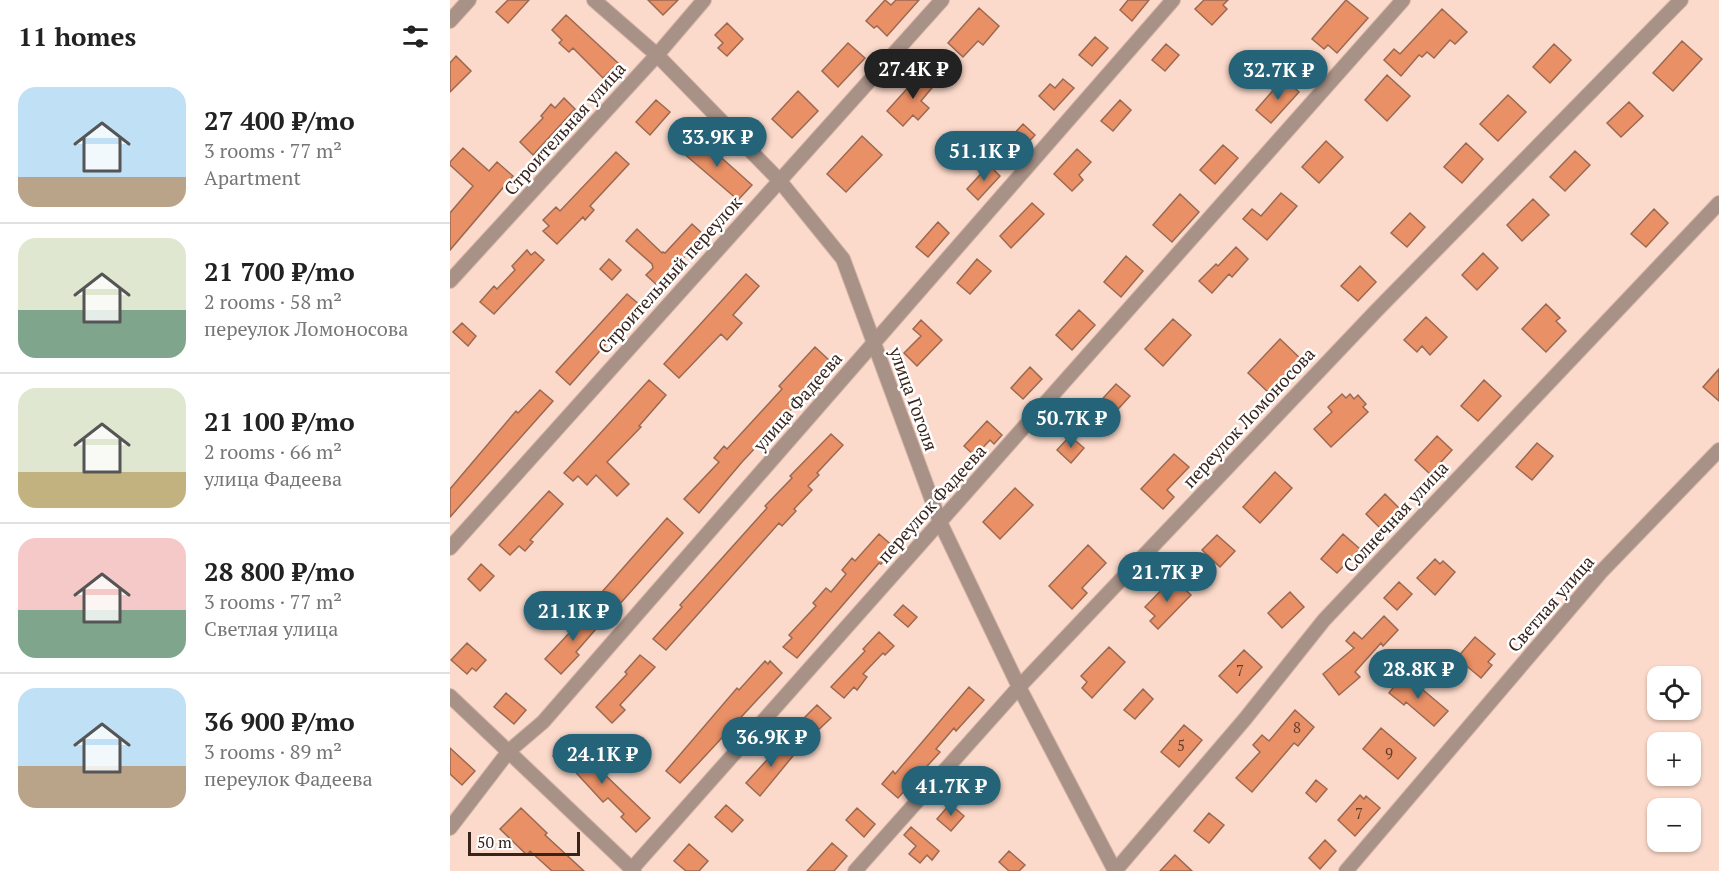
<!DOCTYPE html>
<meta charset="utf-8">
<style>
:root{--surface:#fff;--page:#f6f6f6;--text:#222;--muted:#767676;--line:#e0e0e0;--accent:#256379}
body{margin:0;font-family:"PT Serif",serif;background:var(--page);color:var(--text);height:100vh;display:flex;flex-direction:column;font-size:22px;white-space:nowrap}
*{box-sizing:border-box;margin:0}
p{font-size:20px;color:var(--muted)}
.icon{flex:none;width:33px;height:33px;fill:none;stroke:currentColor;stroke-width:2;stroke-linecap:round;stroke-linejoin:round}
.map{position:relative;flex:1;overflow:hidden}
.details{display:flex;flex-direction:column;background:var(--surface);width:450px}
.details>*{flex:none}
.buttons{position:absolute;left:1197px;top:666px;display:grid;gap:12px}
.buttons a{display:grid;place-items:center;width:54px;height:54px;border-radius:12px;background:var(--surface);box-shadow:0 2px 4px #0004;font-size:30px}
.scale{position:absolute;left:18px;bottom:15px;width:112px;box-sizing:border-box;padding-left:6px;border:3px solid #38231a;border-top:0;font-size:16px;line-height:21px;white-space:nowrap;color:#38231a;-webkit-text-stroke:4px #fff;paint-order:stroke}
.price{position:absolute;translate:-50% -51px;padding:0 14px;border-radius:21px;background:var(--accent);color:#fff;font-size:20px;line-height:39px;filter:drop-shadow(0 2px 3px #0008)}
.price::after{content:'';position:absolute;left:50%;top:36px;width:18px;height:14px;margin-left:-9px;background:inherit;clip-path:polygon(0 0,100% 0,50% 100%)}
.price.selected{background:#222;color:#fff}
ul{padding:0;list-style:none}
li{display:flex;align-items:center;gap:18px;height:150px;padding:0 18px}
li+li{border-top:2px solid var(--line)}
li span{display:grid;place-items:center;flex:none;width:168px;height:120px;border-radius:18px;color:#555}
li>.icon{margin-inline-start:auto}
span .icon{width:72px;height:72px;fill:#fffc;stroke-width:1}
li b{font-size:26px}
h2{display:flex;justify-content:space-between;align-items:center;height:72px;padding:0 18px;font-size:26px}
main{display:flex;flex:1;min-height:0}
.map>svg:first-child{display:block}
.building{fill:#e99066;stroke:#9a6952;stroke-width:1.5}
.lines{fill:none;stroke-linecap:round;stroke-linejoin:round}
.minor-casing{stroke:#d5b5a8;stroke-width:16}
.minor{stroke:#a89186;stroke-width:14}
.labels{text-anchor:middle;stroke-width:5;stroke-linejoin:round;paint-order:stroke}
.number-label{font-size:15px;fill:#643e2d}
.street-label{font-size:18px;fill:#38231a;stroke:#fff}
</style>
<main>
<section class="details">
<h2>11 homes<svg class="icon" aria-label="filters" viewBox="0 0 24 24"><path d="M4 7h16M4 17h16"/><circle cx="9" cy="7" r="2"/><circle cx="15" cy="17" r="2"/></svg></h2>
<ul>
<li><span style="background:linear-gradient(#bfe0f5 75%,#b9a48a 0)"><svg class="icon" aria-label="home" viewBox="0 0 24 24"><path d="M3 11l9-7 9 7M6 9v11h12V9"/></svg></span><div><b>27 400 ₽/mo</b><p>3 rooms · 77 m²</p><p>Apartment</p></div></li>
<li><span style="background:linear-gradient(#dfe7d0 60%,#7fa58c 0)"><svg class="icon" aria-label="home" viewBox="0 0 24 24"><path d="M3 11l9-7 9 7M6 9v11h12V9"/></svg></span><div><b>21 700 ₽/mo</b><p>2 rooms · 58 m²</p><p>переулок Ломоносова</p></div></li>
<li><span style="background:linear-gradient(#dfe7d0 70%,#c2b280 0)"><svg class="icon" aria-label="home" viewBox="0 0 24 24"><path d="M3 11l9-7 9 7M6 9v11h12V9"/></svg></span><div><b>21 100 ₽/mo</b><p>2 rooms · 66 m²</p><p>улица Фадеева</p></div></li>
<li><span style="background:linear-gradient(#f6c9c9 60%,#7fa58c 0)"><svg class="icon" aria-label="home" viewBox="0 0 24 24"><path d="M3 11l9-7 9 7M6 9v11h12V9"/></svg></span><div><b>28 800 ₽/mo</b><p>3 rooms · 77 m²</p><p>Светлая улица</p></div></li>
<li><span style="background:linear-gradient(#bfe0f5 65%,#b9a48a 0)"><svg class="icon" aria-label="home" viewBox="0 0 24 24"><path d="M3 11l9-7 9 7M6 9v11h12V9"/></svg></span><div><b>36 900 ₽/mo</b><p>3 rooms · 89 m²</p><p>переулок Фадеева</p></div></li>
</ul>
</section>
<div class="map">
<svg width="1269" height="871" viewBox="0 0 1269 871">
<rect width="100%" height="100%" fill="#fcdacb"/>
<path class="building" d="M 58,0 L 79,0 L 58,23 L 46,12 Z
M 198,0 L 228,0 L 213,15 Z
M 435,0 L 441,5 L 446,0 L 469,0 L 437,36 L 427,26 L 424,28 L 416,21 Z
M 678,0 L 699,0 L 682,21 L 670,10 Z
M 754,0 L 778,0 L 773,5 L 777,9 L 762,25 L 745,9 Z
M 896,0 L 918,18 L 887,53 L 878,45 L 874,49 L 862,39 Z
M 529,8 L 549,26 L 533,45 L 528,41 L 513,57 L 498,43 Z
M 992,9 L 1017,32 L 1005,44 L 1000,40 L 984,58 L 977,52 L 972,57 L 969,55 L 951,76 L 934,60 L 944,49 L 950,54 Z
M 116,15 L 168,63 L 153,78 L 123,48 L 119,52 L 109,43 L 112,40 L 102,30 Z
M 277,23 L 293,39 L 277,56 L 268,48 L 273,43 L 265,35 Z
M 645,37 L 658,48 L 642,66 L 629,55 Z
M 1232,41 L 1252,59 L 1223,91 L 1203,73 Z
M 398,43 L 415,58 L 388,87 L 372,71 Z
M 716,44 L 729,55 L 715,71 L 702,60 Z
M 1104,44 L 1121,60 L 1100,83 L 1083,67 Z
M 6,56 L 21,71 L 0,92 L 0,63 Z
M 473,71 L 486,83 L 471,101 L 479,108 L 468,120 L 463,115 L 453,126 L 437,111 Z
M 937,75 L 960,96 L 937,121 L 915,100 Z
M 834,78 L 849,92 L 821,123 L 806,110 Z
M 613,79 L 624,88 L 604,110 L 589,96 L 600,84 L 605,88 Z
M 348,91 L 368,111 L 342,138 L 322,119 Z
M 1058,95 L 1076,112 L 1048,141 L 1030,124 Z
M 114,98 L 125,109 L 83,155 L 70,142 L 93,118 L 91,116 L 101,104 L 105,108 Z
M 206,100 L 220,112 L 200,135 L 186,122 Z
M 670,100 L 681,110 L 663,131 L 651,121 Z
M 1179,102 L 1193,116 L 1171,137 L 1157,123 Z
M 573,124 L 585,135 L 572,149 L 560,138 Z
M 247,136 L 302,185 L 288,200 L 232,152 Z
M 412,136 L 432,155 L 396,192 L 377,174 Z
M 876,141 L 893,157 L 869,183 L 852,167 Z
M 1016,143 L 1033,159 L 1012,183 L 994,167 Z
M 773,145 L 788,158 L 765,184 L 750,170 Z
M 13,148 L 39,171 L 47,162 L 63,176 L 0,250 L 0,213 L 23,186 L 0,165 L 0,162 Z
M 627,149 L 641,162 L 629,175 L 633,180 L 622,191 L 604,174 Z
M 1125,151 L 1140,165 L 1115,191 L 1100,177 Z
M 166,152 L 179,164 L 140,206 L 144,210 L 135,220 L 133,217 L 107,244 L 93,231 L 99,226 L 93,220 L 106,207 L 110,211 Z
M 539,165 L 550,176 L 528,200 L 517,189 Z
M 831,193 L 847,206 L 817,240 L 793,219 L 802,209 L 811,216 Z
M 730,194 L 749,212 L 722,242 L 703,225 Z
M 1083,199 L 1099,215 L 1072,241 L 1057,225 Z
M 582,203 L 594,214 L 561,248 L 550,236 Z
M 1204,209 L 1218,223 L 1196,247 L 1181,234 Z
M 960,213 L 975,227 L 957,247 L 941,233 Z
M 488,222 L 499,233 L 478,257 L 466,247 Z
M 242,224 L 254,235 L 208,286 L 196,275 L 203,268 L 202,264 L 176,241 L 187,229 L 212,253 L 213,252 L 215,253 Z
M 786,247 L 798,259 L 782,277 L 779,274 L 762,293 L 749,281 L 766,264 L 768,266 Z
M 77,250 L 81,255 L 85,252 L 94,260 L 44,314 L 30,302 L 44,286 L 47,289 L 65,270 L 62,266 Z
M 1033,253 L 1048,268 L 1027,290 L 1012,275 Z
M 676,256 L 693,271 L 671,297 L 654,282 Z
M 159,259 L 171,270 L 162,280 L 150,269 Z
M 527,259 L 541,271 L 520,294 L 507,283 Z
M 910,266 L 926,282 L 908,301 L 891,286 Z
M 296,274 L 309,286 L 283,315 L 292,323 L 277,340 L 271,334 L 229,378 L 214,364 Z
M 177,294 L 190,305 L 120,385 L 106,372 Z
M 1096,304 L 1110,318 L 1106,321 L 1116,331 L 1096,352 L 1072,329 Z
M 629,310 L 645,325 L 622,350 L 606,335 Z
M 976,317 L 997,337 L 980,355 L 972,346 L 967,352 L 954,340 Z
M 723,319 L 741,335 L 713,366 L 695,349 Z
M 471,320 L 492,340 L 467,366 L 454,353 L 471,336 L 463,329 Z
M 12,323 L 26,336 L 18,346 L 3,332 Z
M 830,339 L 853,361 L 821,395 L 798,373 Z
M 365,347 L 379,360 L 375,365 L 379,369 L 292,462 L 249,513 L 234,499 L 269,462 L 264,458 L 274,446 L 277,449 L 332,389 L 329,386 Z
M 580,367 L 592,379 L 573,399 L 561,388 Z
M 1269,369 L 1269,401 L 1253,387 Z
M 199,380 L 216,395 L 189,426 L 191,427 L 157,462 L 179,484 L 167,496 L 146,475 L 137,485 L 128,476 L 123,481 L 114,473 Z
M 1034,380 L 1051,396 L 1028,421 L 1011,406 Z
M 666,384 L 680,396 L 659,419 L 645,407 Z
M 90,390 L 103,401 L 0,517 L 0,489 L 66,411 L 68,413 Z
M 892,394 L 896,398 L 900,394 L 904,399 L 908,395 L 916,404 L 913,407 L 918,412 L 881,447 L 864,429 L 882,412 L 878,407 Z
M 537,421 L 552,435 L 544,444 L 540,440 L 525,456 L 514,446 Z
M 381,434 L 393,445 L 367,473 L 369,475 L 358,486 L 362,490 L 344,509 L 346,511 L 332,526 L 329,523 L 216,650 L 203,639 L 232,607 L 230,605 L 317,508 L 315,506 L 342,478 L 340,476 Z
M 620,436 L 634,448 L 621,463 L 607,450 Z
M 987,436 L 1002,450 L 980,474 L 965,460 Z
M 1087,443 L 1103,456 L 1082,480 L 1066,467 Z
M 724,454 L 739,467 L 717,490 L 724,497 L 713,509 L 691,489 Z
M 825,472 L 842,488 L 810,523 L 793,507 Z
M 565,488 L 583,505 L 550,539 L 533,522 Z
M 99,491 L 113,504 L 80,540 L 83,542 L 75,551 L 69,546 L 60,555 L 49,545 Z
M 935,494 L 950,509 L 931,529 L 916,514 Z
M 217,518 L 233,533 L 168,606 L 152,592 Z
M 429,534 L 445,548 L 431,564 L 429,563 L 347,658 L 333,647 L 342,638 L 339,635 L 366,606 L 363,603 L 376,588 L 381,592 L 396,574 L 392,570 L 402,558 L 405,561 Z
M 893,534 L 910,549 L 887,573 L 871,559 Z
M 767,535 L 785,551 L 770,567 L 752,550 Z
M 638,545 L 656,563 L 632,588 L 637,593 L 622,609 L 599,586 Z
M 985,559 L 990,564 L 993,561 L 1005,572 L 985,595 L 967,578 Z
M 31,564 L 44,576 L 30,591 L 18,579 Z
M 723,578 L 741,595 L 708,629 L 700,621 L 705,616 L 695,607 Z
M 949,582 L 962,594 L 947,610 L 934,598 Z
M 840,592 L 854,607 L 832,628 L 818,613 Z
M 87,600 L 99,611 L 88,622 L 76,611 Z
M 453,605 L 467,617 L 458,627 L 444,615 Z
M 137,609 L 152,622 L 126,652 L 129,655 L 111,674 L 95,659 L 123,629 L 121,627 Z
M 934,616 L 948,630 L 933,646 L 931,643 L 905,672 L 910,677 L 889,695 L 873,674 L 904,648 L 896,641 L 904,632 L 912,639 Z
M 429,632 L 444,646 L 435,655 L 433,653 L 413,674 L 417,677 L 407,690 L 404,687 L 394,698 L 381,687 L 415,651 L 413,649 Z
M 1025,637 L 1045,654 L 1038,662 L 1042,665 L 1031,678 L 1007,658 Z
M 17,643 L 36,660 L 26,671 L 22,668 L 17,674 L 1,660 Z
M 659,647 L 675,662 L 642,698 L 632,688 L 637,682 L 631,676 Z
M 794,650 L 812,667 L 787,693 L 769,676 Z
M 190,655 L 205,667 L 170,705 L 175,710 L 162,723 L 146,707 L 177,674 L 175,672 Z
M 315,661 L 318,664 L 320,661 L 332,673 L 230,783 L 216,771 L 287,688 L 289,690 Z
M 954,674 L 998,711 L 984,726 L 956,702 L 954,705 L 939,693 Z
M 519,687 L 534,700 L 506,731 L 504,728 L 486,749 L 490,752 L 448,798 L 432,784 L 443,771 L 445,774 Z
M 693,689 L 703,699 L 685,719 L 674,710 Z
M 56,693 L 76,710 L 64,724 L 44,707 Z
M 367,705 L 381,718 L 364,734 L 351,721 Z
M 845,710 L 864,727 L 848,746 L 844,743 L 802,792 L 786,778 L 810,752 L 803,745 L 812,735 L 819,741 Z
M 734,725 L 752,740 L 729,767 L 711,752 Z
M 931,728 L 966,758 L 948,779 L 913,749 Z
M 335,740 L 347,751 L 310,796 L 296,783 Z
M 115,743 L 125,752 L 128,749 L 200,818 L 186,832 L 171,817 L 174,814 L 158,798 L 153,802 L 119,765 L 116,769 L 103,756 Z
M 0,748 L 25,771 L 12,785 L 0,774 Z
M 538,769 L 548,778 L 530,798 L 515,785 L 529,770 L 533,773 Z
M 866,780 L 877,789 L 866,802 L 856,793 Z
M 910,795 L 914,799 L 916,796 L 930,808 L 905,836 L 888,820 Z
M 500,804 L 514,816 L 501,831 L 487,819 Z
M 276,805 L 293,820 L 282,832 L 265,817 Z
M 71,808 L 97,833 L 95,835 L 134,871 L 102,871 L 80,851 L 77,855 L 50,829 Z
M 407,808 L 425,824 L 414,837 L 396,820 Z
M 759,813 L 774,825 L 759,843 L 744,831 Z
M 461,827 L 489,851 L 482,860 L 477,855 L 470,863 L 459,854 L 466,846 L 454,835 Z
M 875,840 L 886,851 L 870,869 L 859,858 Z
M 382,843 L 397,856 L 384,871 L 357,871 Z
M 239,844 L 258,861 L 249,871 L 236,871 L 224,861 Z
M 559,851 L 575,865 L 569,871 L 559,871 L 549,862 Z
M 725,855 L 742,871 L 710,871 Z"/>
<g class="lines">
<defs>
<path id="minor" d="M 144,0 L 207,55 L 329,180 L 393,259 L 490,522 L 569,687 L 665,871
M 0,21 L 19,0
M 0,281 L 207,55 L 254,0
M 0,548 L 492,0
M 0,696 L 184,871
M 0,828 L 59,751 L 93,722 L 723,0
M 180,871 L 953,0
M 405,871 L 569,687 L 927,310 L 1231,0
M 665,871 L 795,719 L 874,620 L 1269,203
M 896,871 L 1151,572 L 1269,450"/>
</defs>
<use href="#minor" class="minor-casing"/>
<use href="#minor" class="minor"/>
</g>
<g class="labels">
<g class="number-label">
<text x="790" y="676">7</text>
<text x="847" y="733">8</text>
<text x="731" y="751">5</text>
<text x="939" y="759">9</text>
<text x="909" y="819">7</text>
</g>
<g class="street-label">
<text transform="translate(115 129) rotate(-48)" y="6">Строительная улица</text>
<text transform="translate(220 275) rotate(-48)" y="6">Строительный переулок</text>
<text transform="translate(463 399) rotate(70)" y="6">улица Гоголя</text>
<text transform="translate(348 402) rotate(-49)" y="6">улица Фадеева</text>
<text transform="translate(799 418) rotate(-47)" y="6">переулок Ломоносова</text>
<text transform="translate(482 504) rotate(-48)" y="6">переулок Фадеева</text>
<text transform="translate(946 517) rotate(-47)" y="6">Солнечная улица</text>
<text transform="translate(1101 604) rotate(-49)" y="6">Светлая улица</text>
</g>
</g>
</svg>
<div class="buttons">
<a><svg class="icon" aria-label="locate" viewBox="0 0 24 24"><circle cx="12" cy="12" r="6"/><path d="M12 2v4M12 18v4M2 12h4M18 12h4"/></svg></a>
<a>+</a>
<a>−</a>
</div>
<div class="scale">50 m</div>
<b class="price selected" style="left:463px;top:100px">27.4K ₽</b>
<b class="price" style="left:828px;top:101px">32.7K ₽</b>
<b class="price" style="left:267px;top:168px">33.9K ₽</b>
<b class="price" style="left:534px;top:182px">51.1K ₽</b>
<b class="price" style="left:621px;top:449px">50.7K ₽</b>
<b class="price" style="left:717px;top:603px">21.7K ₽</b>
<b class="price" style="left:123px;top:642px">21.1K ₽</b>
<b class="price" style="left:968px;top:700px">28.8K ₽</b>
<b class="price" style="left:321px;top:768px">36.9K ₽</b>
<b class="price" style="left:152px;top:785px">24.1K ₽</b>
<b class="price" style="left:501px;top:817px">41.7K ₽</b>
</div>
</main>
